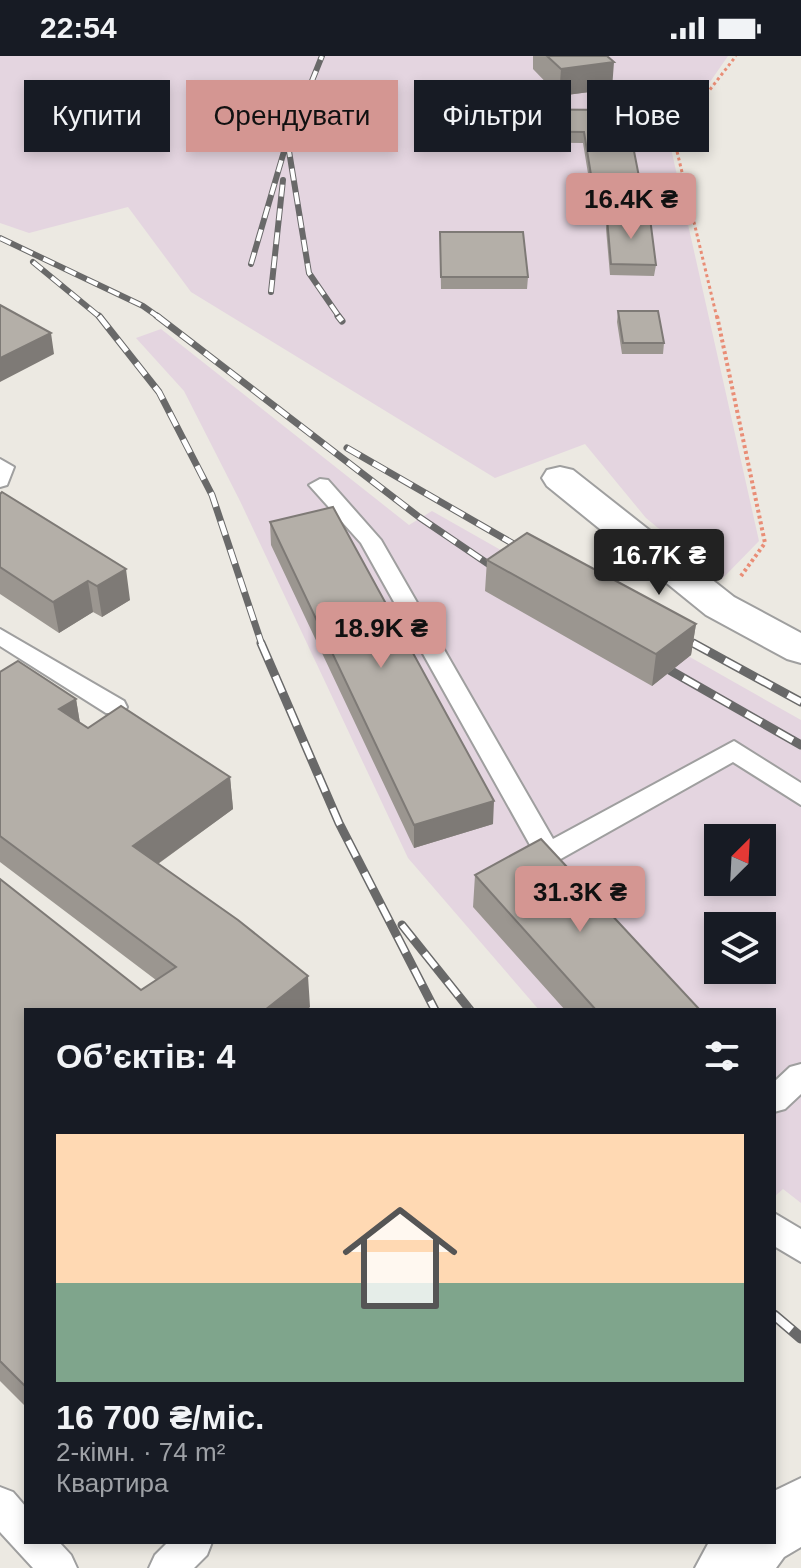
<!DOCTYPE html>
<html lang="uk">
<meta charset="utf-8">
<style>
:root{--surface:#171b24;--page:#242831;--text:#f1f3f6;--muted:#9ea1a6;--line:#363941;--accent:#d49692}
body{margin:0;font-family:Helvetica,sans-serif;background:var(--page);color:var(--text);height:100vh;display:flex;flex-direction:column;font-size:30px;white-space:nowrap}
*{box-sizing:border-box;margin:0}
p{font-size:26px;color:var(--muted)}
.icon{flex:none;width:44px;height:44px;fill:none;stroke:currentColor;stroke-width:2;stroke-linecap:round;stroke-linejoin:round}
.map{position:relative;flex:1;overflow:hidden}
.drawer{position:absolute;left:24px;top:952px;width:752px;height:536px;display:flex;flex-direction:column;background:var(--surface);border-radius:0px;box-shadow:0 4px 12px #0003}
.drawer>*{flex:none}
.hud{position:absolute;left:24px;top:24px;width:754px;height:72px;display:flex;gap:16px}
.needle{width:52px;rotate:24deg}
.buttons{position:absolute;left:704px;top:768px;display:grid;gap:16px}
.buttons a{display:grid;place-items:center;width:72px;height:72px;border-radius:0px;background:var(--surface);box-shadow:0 4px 12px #0003;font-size:40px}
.price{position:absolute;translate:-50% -68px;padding:0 18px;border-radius:8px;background:var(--accent);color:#111;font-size:26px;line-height:52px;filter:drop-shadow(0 2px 4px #0008)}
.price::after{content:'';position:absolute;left:50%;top:48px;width:24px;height:18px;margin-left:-12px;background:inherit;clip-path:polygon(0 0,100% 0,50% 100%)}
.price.current{background:#222;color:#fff}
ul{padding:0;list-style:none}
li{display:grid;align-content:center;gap:16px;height:424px;padding:0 32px}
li+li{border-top:2px solid var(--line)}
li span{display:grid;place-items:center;height:248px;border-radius:0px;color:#555}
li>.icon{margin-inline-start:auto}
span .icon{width:144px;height:144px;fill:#fffc;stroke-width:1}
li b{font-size:34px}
h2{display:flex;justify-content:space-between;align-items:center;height:96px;padding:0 32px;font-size:34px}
.chip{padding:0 28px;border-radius:0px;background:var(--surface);box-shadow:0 4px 12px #0003;font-size:28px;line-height:72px}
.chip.current{background:var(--accent);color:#111}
.status{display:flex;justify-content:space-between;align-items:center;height:56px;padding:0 40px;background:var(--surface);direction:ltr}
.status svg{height:22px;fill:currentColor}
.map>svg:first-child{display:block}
.industrial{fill:#e4d5e0;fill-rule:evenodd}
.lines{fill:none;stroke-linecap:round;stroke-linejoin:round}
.lane-casing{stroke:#9f9f9f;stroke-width:4}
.street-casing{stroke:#9f9f9f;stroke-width:4}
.path-far1{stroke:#e98d76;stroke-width:3;stroke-dasharray:3 3;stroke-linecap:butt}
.path{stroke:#e98d76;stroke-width:4;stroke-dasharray:3 3;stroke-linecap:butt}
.lane{fill:#fff;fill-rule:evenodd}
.street{fill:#fff;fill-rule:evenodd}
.rail-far3-casing{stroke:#696969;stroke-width:6}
.rail-far2-casing{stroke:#696969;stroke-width:7}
.rail-far1-casing{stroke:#696969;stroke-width:9}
.rail-casing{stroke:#696969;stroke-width:11}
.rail-far3{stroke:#fff;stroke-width:4;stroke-dasharray:12;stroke-linecap:butt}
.rail-far2{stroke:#fff;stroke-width:5;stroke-dasharray:15;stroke-linecap:butt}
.rail-far1{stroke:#fff;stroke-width:6;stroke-dasharray:18;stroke-linecap:butt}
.rail{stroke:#fff;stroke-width:8;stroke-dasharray:23;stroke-linecap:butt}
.wall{fill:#9b9690}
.shaded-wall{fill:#7e7a76}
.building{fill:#b4afa8;stroke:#7e7a76;stroke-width:2}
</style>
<div class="status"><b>22:54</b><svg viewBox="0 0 49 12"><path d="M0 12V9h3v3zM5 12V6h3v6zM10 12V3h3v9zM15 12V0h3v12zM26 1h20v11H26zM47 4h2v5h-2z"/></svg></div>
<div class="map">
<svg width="801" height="1512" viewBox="0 0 801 1512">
<rect width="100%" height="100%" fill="#ece9e2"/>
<path class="industrial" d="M 0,0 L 728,0 L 701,39 L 671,64 L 670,88 L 759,485 L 721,524 L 646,462 L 585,388 L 495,422 L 191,236 L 128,151 L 29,177 L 0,167 Z
M 161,273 L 409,469 L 432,455 L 801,664 L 801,1147 L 783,1133 L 774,1141 L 774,954 L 539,954 L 408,802 L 240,445 L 184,335 L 136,282 ZM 718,782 L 762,782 L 762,826 L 718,826 ZM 718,870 L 762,870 L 762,914 L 718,914 Z"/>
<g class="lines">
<defs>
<path id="lane" d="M 0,403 L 14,411 L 7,429 L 0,431 Z
M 320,423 L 328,424 L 381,484 L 553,783 L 734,685 L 801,727 L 801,749 L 733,706 L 557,805 L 548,808 L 539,805 L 361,487 L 309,429 Z
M 0,573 L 124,645 L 127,651 L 124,657 L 106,657 L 0,590 Z
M 801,1008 L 801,1038 L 785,1053 L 774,1056 L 774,1026 L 790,1011 Z
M 774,1157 L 801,1173 L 801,1206 L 774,1190 Z
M 0,1431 L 13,1436 L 26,1451 L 26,1486 L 59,1486 L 71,1499 L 77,1512 L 33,1512 L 0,1476 Z
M 168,1486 L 212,1486 L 207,1499 L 194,1512 L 149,1512 L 155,1499 Z"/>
<path id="street" d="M 560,411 L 573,414 L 734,541 L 801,577 L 801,607 L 787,603 L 706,559 L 547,430 L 542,422 L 547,414 Z
M 801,1422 L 801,1491 L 784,1501 L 776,1512 L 695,1512 L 709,1486 L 774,1486 L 774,1435 Z"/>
</defs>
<use href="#lane" class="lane-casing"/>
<use href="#street" class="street-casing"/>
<path class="path-far1" d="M 717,262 L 675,87 L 681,63 L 705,40 L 736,0"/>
<path class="path" d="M 717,260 L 765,487 L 741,520"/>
<use href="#lane" class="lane"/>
<use href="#street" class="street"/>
<defs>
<path id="rail-far3" d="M 288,89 L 309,217 L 340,262
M 0,182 L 143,250 L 160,262
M 33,206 L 101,262
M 251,208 L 285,92 L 322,0
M 271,236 L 283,124"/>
<path id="rail-far2" d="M 99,260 L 159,336 L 212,439 L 262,589
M 157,260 L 419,461 L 506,520
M 338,260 L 342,265
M 347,392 L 531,498
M 675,577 L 696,589"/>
<path id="rail-far1" d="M 261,587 L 339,767 L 435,954
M 693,587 L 801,646
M 652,604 L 801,689
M 402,869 L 470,954"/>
<path id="rail" d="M 774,1259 L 801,1282"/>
</defs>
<use href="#rail-far3" class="rail-far3-casing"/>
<use href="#rail-far2" class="rail-far2-casing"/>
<use href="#rail-far1" class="rail-far1-casing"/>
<use href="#rail" class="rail-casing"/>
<use href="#rail-far3" class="rail-far3"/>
<use href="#rail-far2" class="rail-far2"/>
<use href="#rail-far1" class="rail-far1"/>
<use href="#rail" class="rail"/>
</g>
<path class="wall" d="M 533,0 L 607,0 L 612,33 L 559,40 L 533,13 Z
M 478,53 L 626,54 L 641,131 L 640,142 L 592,142 L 583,87 L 479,86 Z
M 607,162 L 656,209 L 654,220 L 610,219 L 606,173 Z
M 440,176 L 528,221 L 527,233 L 441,233 Z
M 618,255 L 664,287 L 663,298 L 622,298 L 617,266 Z
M 0,438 L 130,544 L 102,561 L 93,556 L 59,577 L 0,538 Z
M 270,466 L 493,768 L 414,792 L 271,489 Z
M 487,504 L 696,568 L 691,599 L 652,630 L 485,535 Z
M 0,616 L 76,643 L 80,667 L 88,672 L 230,721 L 233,753 L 158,808 L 310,951 L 26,954 L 26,1351 L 0,1325 L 0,823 L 141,934 L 156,924 L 0,806 Z
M 475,819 L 700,954 L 565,954 L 473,851 Z"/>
<path class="shaded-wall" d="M 614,6 L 612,33 L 559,40 L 561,13 Z
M 51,277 L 54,298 L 0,326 L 0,302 Z
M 126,513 L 130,544 L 102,561 L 97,530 Z
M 88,525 L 93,556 L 59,577 L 53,546 Z
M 696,568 L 691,599 L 652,630 L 656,598 Z
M 76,643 L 81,674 L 59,653 Z
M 230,721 L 233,753 L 138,822 L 133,790 Z
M 494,745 L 493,768 L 414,792 L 414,769 Z
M 308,920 L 310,951 L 307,954 L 265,954 Z"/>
<path class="building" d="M 547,0 L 607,0 L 614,6 L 561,13 Z
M 478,53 L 626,54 L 641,131 L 593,131 L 584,76 L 479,75 Z
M 607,162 L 650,162 L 656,209 L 611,208 Z
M 440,176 L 523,176 L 528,221 L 441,221 Z
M 0,249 L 51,277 L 0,302 Z
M 618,255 L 658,255 L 664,287 L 623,287 Z
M 2,436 L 126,513 L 97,530 L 88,525 L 53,546 L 0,511 L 0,438 Z
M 333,451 L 494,745 L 414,769 L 270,466 Z
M 527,477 L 696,568 L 656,598 L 487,504 Z
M 18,605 L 76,643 L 59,653 L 88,672 L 121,650 L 230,721 L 133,790 L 238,864 L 308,920 L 265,954 L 26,954 L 26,1331 L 0,1305 L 0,823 L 141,934 L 176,911 L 0,780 L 0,616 Z
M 541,783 L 700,954 L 596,954 L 475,819 Z"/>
</svg>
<div class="buttons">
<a><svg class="needle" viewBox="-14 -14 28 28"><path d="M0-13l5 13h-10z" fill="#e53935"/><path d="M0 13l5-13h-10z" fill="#9ea1a6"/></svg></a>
<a><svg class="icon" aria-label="layers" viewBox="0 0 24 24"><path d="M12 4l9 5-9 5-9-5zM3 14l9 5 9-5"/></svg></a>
</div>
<b class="price" style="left:631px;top:185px">16.4K ₴</b>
<b class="price current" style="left:659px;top:541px">16.7K ₴</b>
<b class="price" style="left:381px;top:614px">18.9K ₴</b>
<b class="price" style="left:580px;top:878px">31.3K ₴</b>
<div class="hud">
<a class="chip">Купити</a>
<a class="chip current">Орендувати</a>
<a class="chip">Фільтри</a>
<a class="chip">Нове</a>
</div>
<section class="drawer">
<h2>Об’єктів: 4<svg class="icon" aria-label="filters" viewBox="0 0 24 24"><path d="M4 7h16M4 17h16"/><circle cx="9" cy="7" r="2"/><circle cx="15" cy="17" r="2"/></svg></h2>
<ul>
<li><span style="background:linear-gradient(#ffd9b3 60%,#7fa58c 0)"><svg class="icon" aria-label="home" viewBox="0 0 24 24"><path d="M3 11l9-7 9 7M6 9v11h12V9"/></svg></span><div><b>16 700 ₴/міс.</b><p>2-кімн. · 74 m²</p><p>Квартира</p></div></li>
</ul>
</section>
</div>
